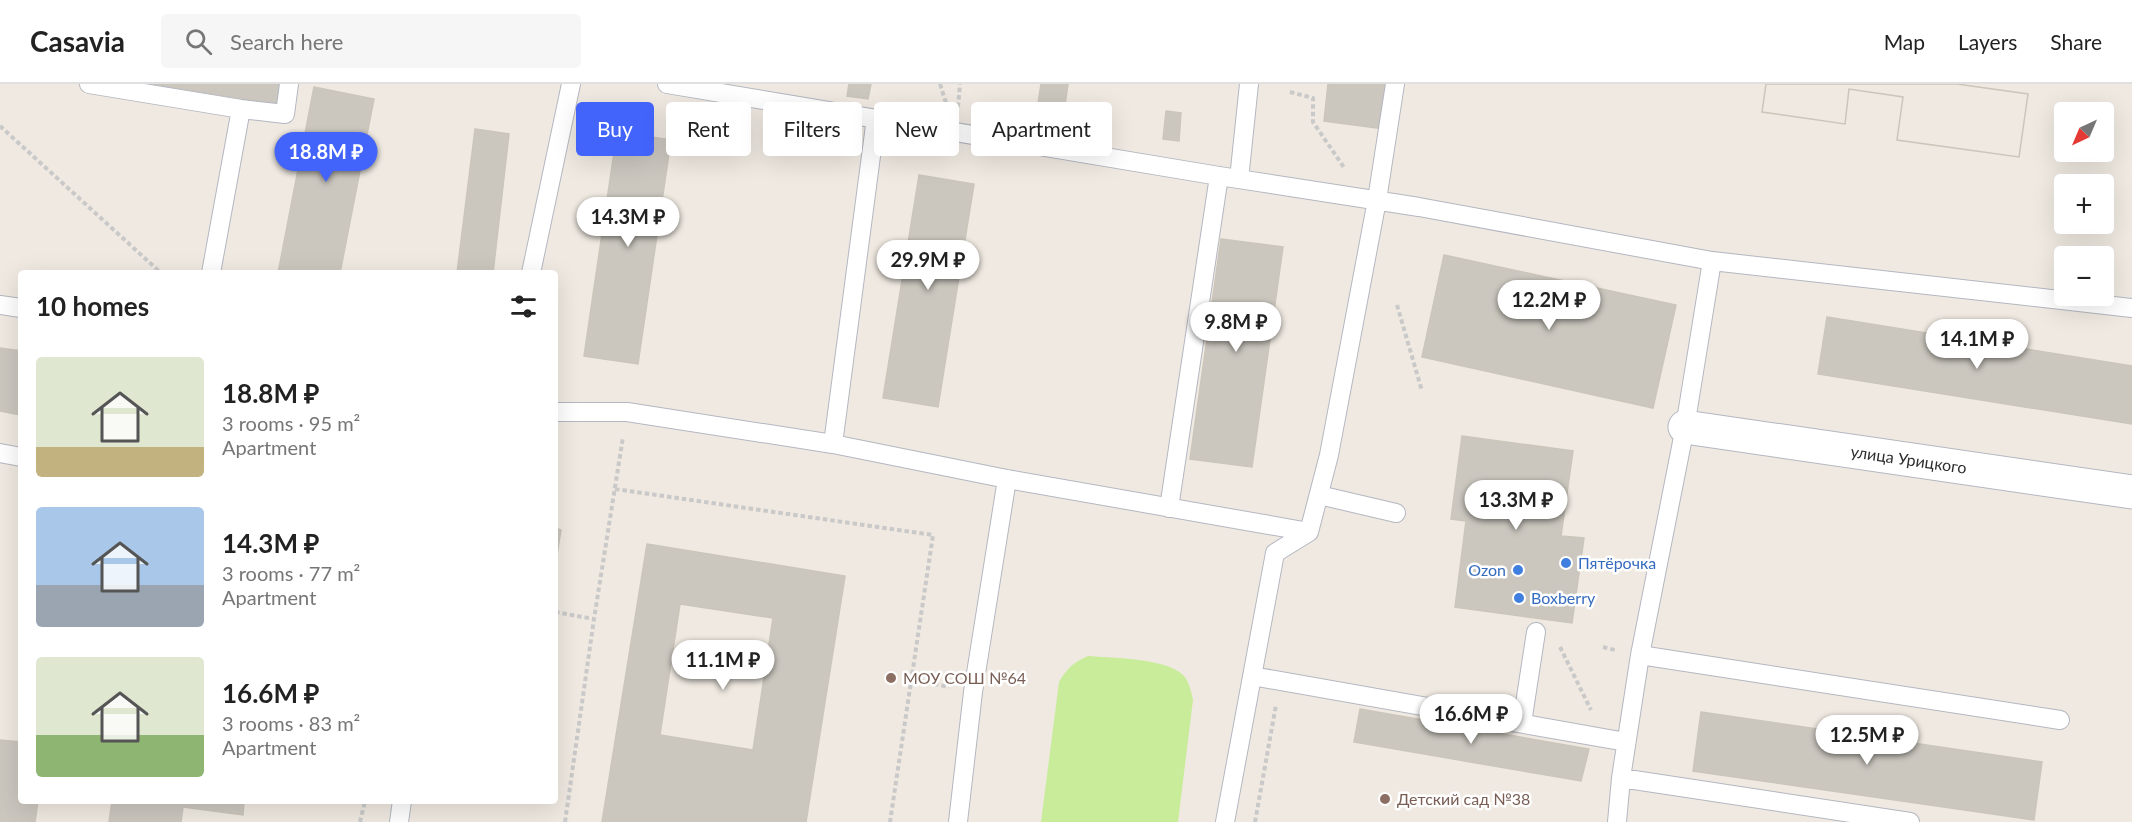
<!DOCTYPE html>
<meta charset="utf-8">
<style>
:root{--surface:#fff;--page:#f6f6f6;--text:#222;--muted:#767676;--line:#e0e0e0;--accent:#4264fb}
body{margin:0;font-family:Lato,sans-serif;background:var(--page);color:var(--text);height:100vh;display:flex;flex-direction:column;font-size:22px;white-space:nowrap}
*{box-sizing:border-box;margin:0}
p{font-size:20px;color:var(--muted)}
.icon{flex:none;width:33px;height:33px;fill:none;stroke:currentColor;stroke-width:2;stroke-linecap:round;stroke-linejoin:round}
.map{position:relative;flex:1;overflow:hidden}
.drawer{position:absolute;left:18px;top:186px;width:540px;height:534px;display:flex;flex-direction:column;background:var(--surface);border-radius:6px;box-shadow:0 6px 24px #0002}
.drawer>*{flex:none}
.top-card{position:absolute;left:576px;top:18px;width:570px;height:54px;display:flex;gap:12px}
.needle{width:39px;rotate:224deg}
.buttons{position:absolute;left:2054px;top:18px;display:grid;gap:12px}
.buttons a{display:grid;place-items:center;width:60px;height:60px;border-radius:6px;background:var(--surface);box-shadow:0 6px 24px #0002;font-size:30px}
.price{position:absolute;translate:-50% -51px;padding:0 14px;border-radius:21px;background:#fff;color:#222;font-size:20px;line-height:39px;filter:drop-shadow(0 2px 3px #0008)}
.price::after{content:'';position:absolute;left:50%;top:36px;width:18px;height:14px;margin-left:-9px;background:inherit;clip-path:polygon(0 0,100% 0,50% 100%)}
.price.active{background:var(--accent);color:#fff}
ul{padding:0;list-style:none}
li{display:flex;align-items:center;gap:18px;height:150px;padding:0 18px}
li span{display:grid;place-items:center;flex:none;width:168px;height:120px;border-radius:6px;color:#555}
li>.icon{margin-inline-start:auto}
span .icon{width:72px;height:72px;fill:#fffc;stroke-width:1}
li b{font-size:26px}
h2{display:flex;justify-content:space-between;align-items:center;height:72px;padding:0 18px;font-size:26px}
.pill{padding:0 21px;border-radius:6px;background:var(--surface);box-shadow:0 6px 24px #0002;font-size:21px;line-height:54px}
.pill.active{background:var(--accent);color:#fff}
header{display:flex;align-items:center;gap:36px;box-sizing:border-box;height:84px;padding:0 30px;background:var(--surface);border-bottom:2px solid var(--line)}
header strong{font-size:28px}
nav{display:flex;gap:33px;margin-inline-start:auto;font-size:21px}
.search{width:420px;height:54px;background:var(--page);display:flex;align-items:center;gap:15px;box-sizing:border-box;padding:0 21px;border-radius:6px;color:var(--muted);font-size:22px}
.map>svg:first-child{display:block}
.pitch{fill:#c9ec9a}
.building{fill:#cbc7bf;stroke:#cbc5ba;stroke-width:1.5;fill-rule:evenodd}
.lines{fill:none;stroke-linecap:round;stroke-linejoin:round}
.service-casing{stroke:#b4b7c1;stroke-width:20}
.minor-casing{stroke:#b4b7c1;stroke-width:35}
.path{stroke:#c9c9c9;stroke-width:4;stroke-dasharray:4.5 3;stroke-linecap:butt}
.service{stroke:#fff;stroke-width:18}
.minor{stroke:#fff;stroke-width:33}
.shop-dot{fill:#3f7fe0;stroke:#fff;stroke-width:2}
.education-dot{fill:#8d6e63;stroke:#fff;stroke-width:2}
.labels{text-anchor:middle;stroke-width:5;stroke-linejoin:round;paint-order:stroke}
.street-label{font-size:16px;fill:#2e2e2e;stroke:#fff}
.shop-label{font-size:16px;fill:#366cbe;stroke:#fff;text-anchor:start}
.education-label{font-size:16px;fill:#785e54;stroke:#fff;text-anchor:start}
</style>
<header>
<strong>Casavia</strong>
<div class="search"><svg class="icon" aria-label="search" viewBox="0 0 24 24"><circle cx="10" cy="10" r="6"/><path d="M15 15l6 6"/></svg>Search here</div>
<nav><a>Map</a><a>Layers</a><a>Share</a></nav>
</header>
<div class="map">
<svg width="2132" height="738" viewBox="0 0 2132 738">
<rect width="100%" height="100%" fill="#efe9e1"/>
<path class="pitch" d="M 1088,572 C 1111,574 1164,574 1182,590 C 1189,596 1191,607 1193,616 L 1178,738 L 1041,738 L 1059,598 C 1067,584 1074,578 1088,572 Z"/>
<path class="building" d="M 153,0 L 283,0 L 280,21 Z
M 849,0 L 871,0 L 868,15 L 847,12 Z
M 1041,0 L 1068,0 L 1063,35 L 1036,32 Z
M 1328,0 L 1389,0 L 1384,45 L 1324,37 Z
M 1766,0 L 1957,0 L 2028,10 L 2019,73 L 1897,56 L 1903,13 L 1849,5 L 1845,40 L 1762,28 Z
M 1766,0 L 1957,0 L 2028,10 L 2019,73 L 1897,56 L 1903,13 L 1849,5 L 1845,40 L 1762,28 Z
M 314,3 L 374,15 L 340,189 L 278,189 Z
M 1166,27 L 1181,29 L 1179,57 L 1163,55 Z
M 475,45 L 509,50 L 493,189 L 457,189 Z
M 617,48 L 671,56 L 638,280 L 584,272 Z
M 919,91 L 974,100 L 938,323 L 883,314 Z
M 1221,155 L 1283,163 L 1252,383 L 1190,375 Z
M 1444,171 L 1676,221 L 1653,324 L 1422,273 Z
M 1827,233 L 2132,282 L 2132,340 L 1818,290 Z
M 0,264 L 21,267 L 21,331 L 0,327 Z
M 1462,352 L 1573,367 L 1561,452 L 1584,454 L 1572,539 L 1455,523 L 1466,437 L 1451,435 Z
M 555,444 L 561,446 L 555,483 Z
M 647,460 L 845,492 L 806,738 L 602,738 ZM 680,520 L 773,534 L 753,666 L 660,651 Z
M 1360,625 L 1589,665 L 1581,697 L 1354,658 Z
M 1701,628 L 2042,678 L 2034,736 L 1693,687 Z
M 0,656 L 21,658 L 21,717 L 38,717 L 35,738 L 0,738 Z
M 112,717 L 244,717 L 243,731 L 183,723 L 181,738 L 109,738 Z"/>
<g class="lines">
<defs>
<path id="service" d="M 89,0 L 241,25 L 285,30 L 289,0
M 667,0 L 1219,92 L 1419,123 L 1712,177 L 2132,224
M 1239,95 L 1249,0
M 1712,177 L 1685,343 L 1640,571 L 1621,694 L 1910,738
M 211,189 L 241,25
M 531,189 L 571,0
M 0,221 L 21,224
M 555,328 L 627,328 L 833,360 L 1007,395 L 1309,448 L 1275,469 L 1225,738
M 833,360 L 876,34
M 0,369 L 21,373
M 1319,411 L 1396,429
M 1169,424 L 1219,92
M 1309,448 L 1329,371 L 1377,116 L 1395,0
M 1640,571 L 2060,636
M 1252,592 L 1626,658
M 1522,639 L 1536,548
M 399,738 L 402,717
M 958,738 L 973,608 L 1007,395
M 1617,738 L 1621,694"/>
<g id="minor">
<path id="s1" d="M 1685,343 L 2132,408"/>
</g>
</defs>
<use href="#service" class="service-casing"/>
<use href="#minor" class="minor-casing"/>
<path class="path" d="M 940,0 L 947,22
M 1290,8 L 1313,14 L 1313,38 L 1345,85
M 958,23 L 960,0
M 0,42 L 161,189
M 1397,221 L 1422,307
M 615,405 L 933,451 L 890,738
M 555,528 L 594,535
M 1560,563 L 1591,626
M 1603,563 L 1615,566
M 912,595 L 949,603
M 360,738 L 365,717
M 565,738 L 594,535 L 623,353
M 1255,738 L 1276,621"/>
<use href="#service" class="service"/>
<use href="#minor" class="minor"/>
</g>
<g class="shop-dot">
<circle cx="1566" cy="479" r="6"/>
<circle cx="1518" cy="486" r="6"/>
<circle cx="1519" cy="514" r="6"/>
</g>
<g class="education-dot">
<circle cx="891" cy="594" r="6"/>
<circle cx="1385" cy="715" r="6"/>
</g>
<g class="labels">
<g class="street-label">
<text dy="6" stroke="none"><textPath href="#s1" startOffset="226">улица Урицкого</textPath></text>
</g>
<g class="shop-label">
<text x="1578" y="485">Пятёрочка</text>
<text x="1506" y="492" text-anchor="end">Ozon</text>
<text x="1531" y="520">Boxberry</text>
</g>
<g class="education-label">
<text x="903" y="600">МОУ СОШ №64</text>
<text x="1397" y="721">Детский сад №38</text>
</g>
</g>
</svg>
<div class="buttons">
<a><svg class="needle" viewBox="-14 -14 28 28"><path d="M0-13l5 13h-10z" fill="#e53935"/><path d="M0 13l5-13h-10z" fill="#767676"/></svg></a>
<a>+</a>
<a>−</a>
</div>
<b class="price active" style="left:326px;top:99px">18.8M ₽</b>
<b class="price" style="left:628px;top:164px">14.3M ₽</b>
<b class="price" style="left:928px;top:207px">29.9M ₽</b>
<b class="price" style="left:1549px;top:247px">12.2M ₽</b>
<b class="price" style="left:1236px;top:269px">9.8M ₽</b>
<b class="price" style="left:1977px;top:286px">14.1M ₽</b>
<b class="price" style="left:1516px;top:447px">13.3M ₽</b>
<b class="price" style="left:723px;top:607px">11.1M ₽</b>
<b class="price" style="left:1471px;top:661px">16.6M ₽</b>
<b class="price" style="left:1867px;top:682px">12.5M ₽</b>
<div class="top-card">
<a class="pill active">Buy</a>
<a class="pill">Rent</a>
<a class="pill">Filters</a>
<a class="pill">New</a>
<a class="pill">Apartment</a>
</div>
<section class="drawer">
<h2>10 homes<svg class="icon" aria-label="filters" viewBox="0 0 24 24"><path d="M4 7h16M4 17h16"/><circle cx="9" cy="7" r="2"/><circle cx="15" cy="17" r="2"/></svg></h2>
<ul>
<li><span style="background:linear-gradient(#dfe7d0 75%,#c2b280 0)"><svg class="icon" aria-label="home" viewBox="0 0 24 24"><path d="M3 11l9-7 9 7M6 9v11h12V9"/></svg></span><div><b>18.8M ₽</b><p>3 rooms · 95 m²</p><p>Apartment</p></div></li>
<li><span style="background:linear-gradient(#a9c7e8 65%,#9aa5b1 0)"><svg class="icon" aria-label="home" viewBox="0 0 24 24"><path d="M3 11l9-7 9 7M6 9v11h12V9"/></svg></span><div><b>14.3M ₽</b><p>3 rooms · 77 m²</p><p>Apartment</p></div></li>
<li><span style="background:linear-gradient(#dfe7d0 65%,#8fb573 0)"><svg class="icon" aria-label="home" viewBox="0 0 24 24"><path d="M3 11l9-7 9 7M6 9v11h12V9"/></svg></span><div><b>16.6M ₽</b><p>3 rooms · 83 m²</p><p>Apartment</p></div></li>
</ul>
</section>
</div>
